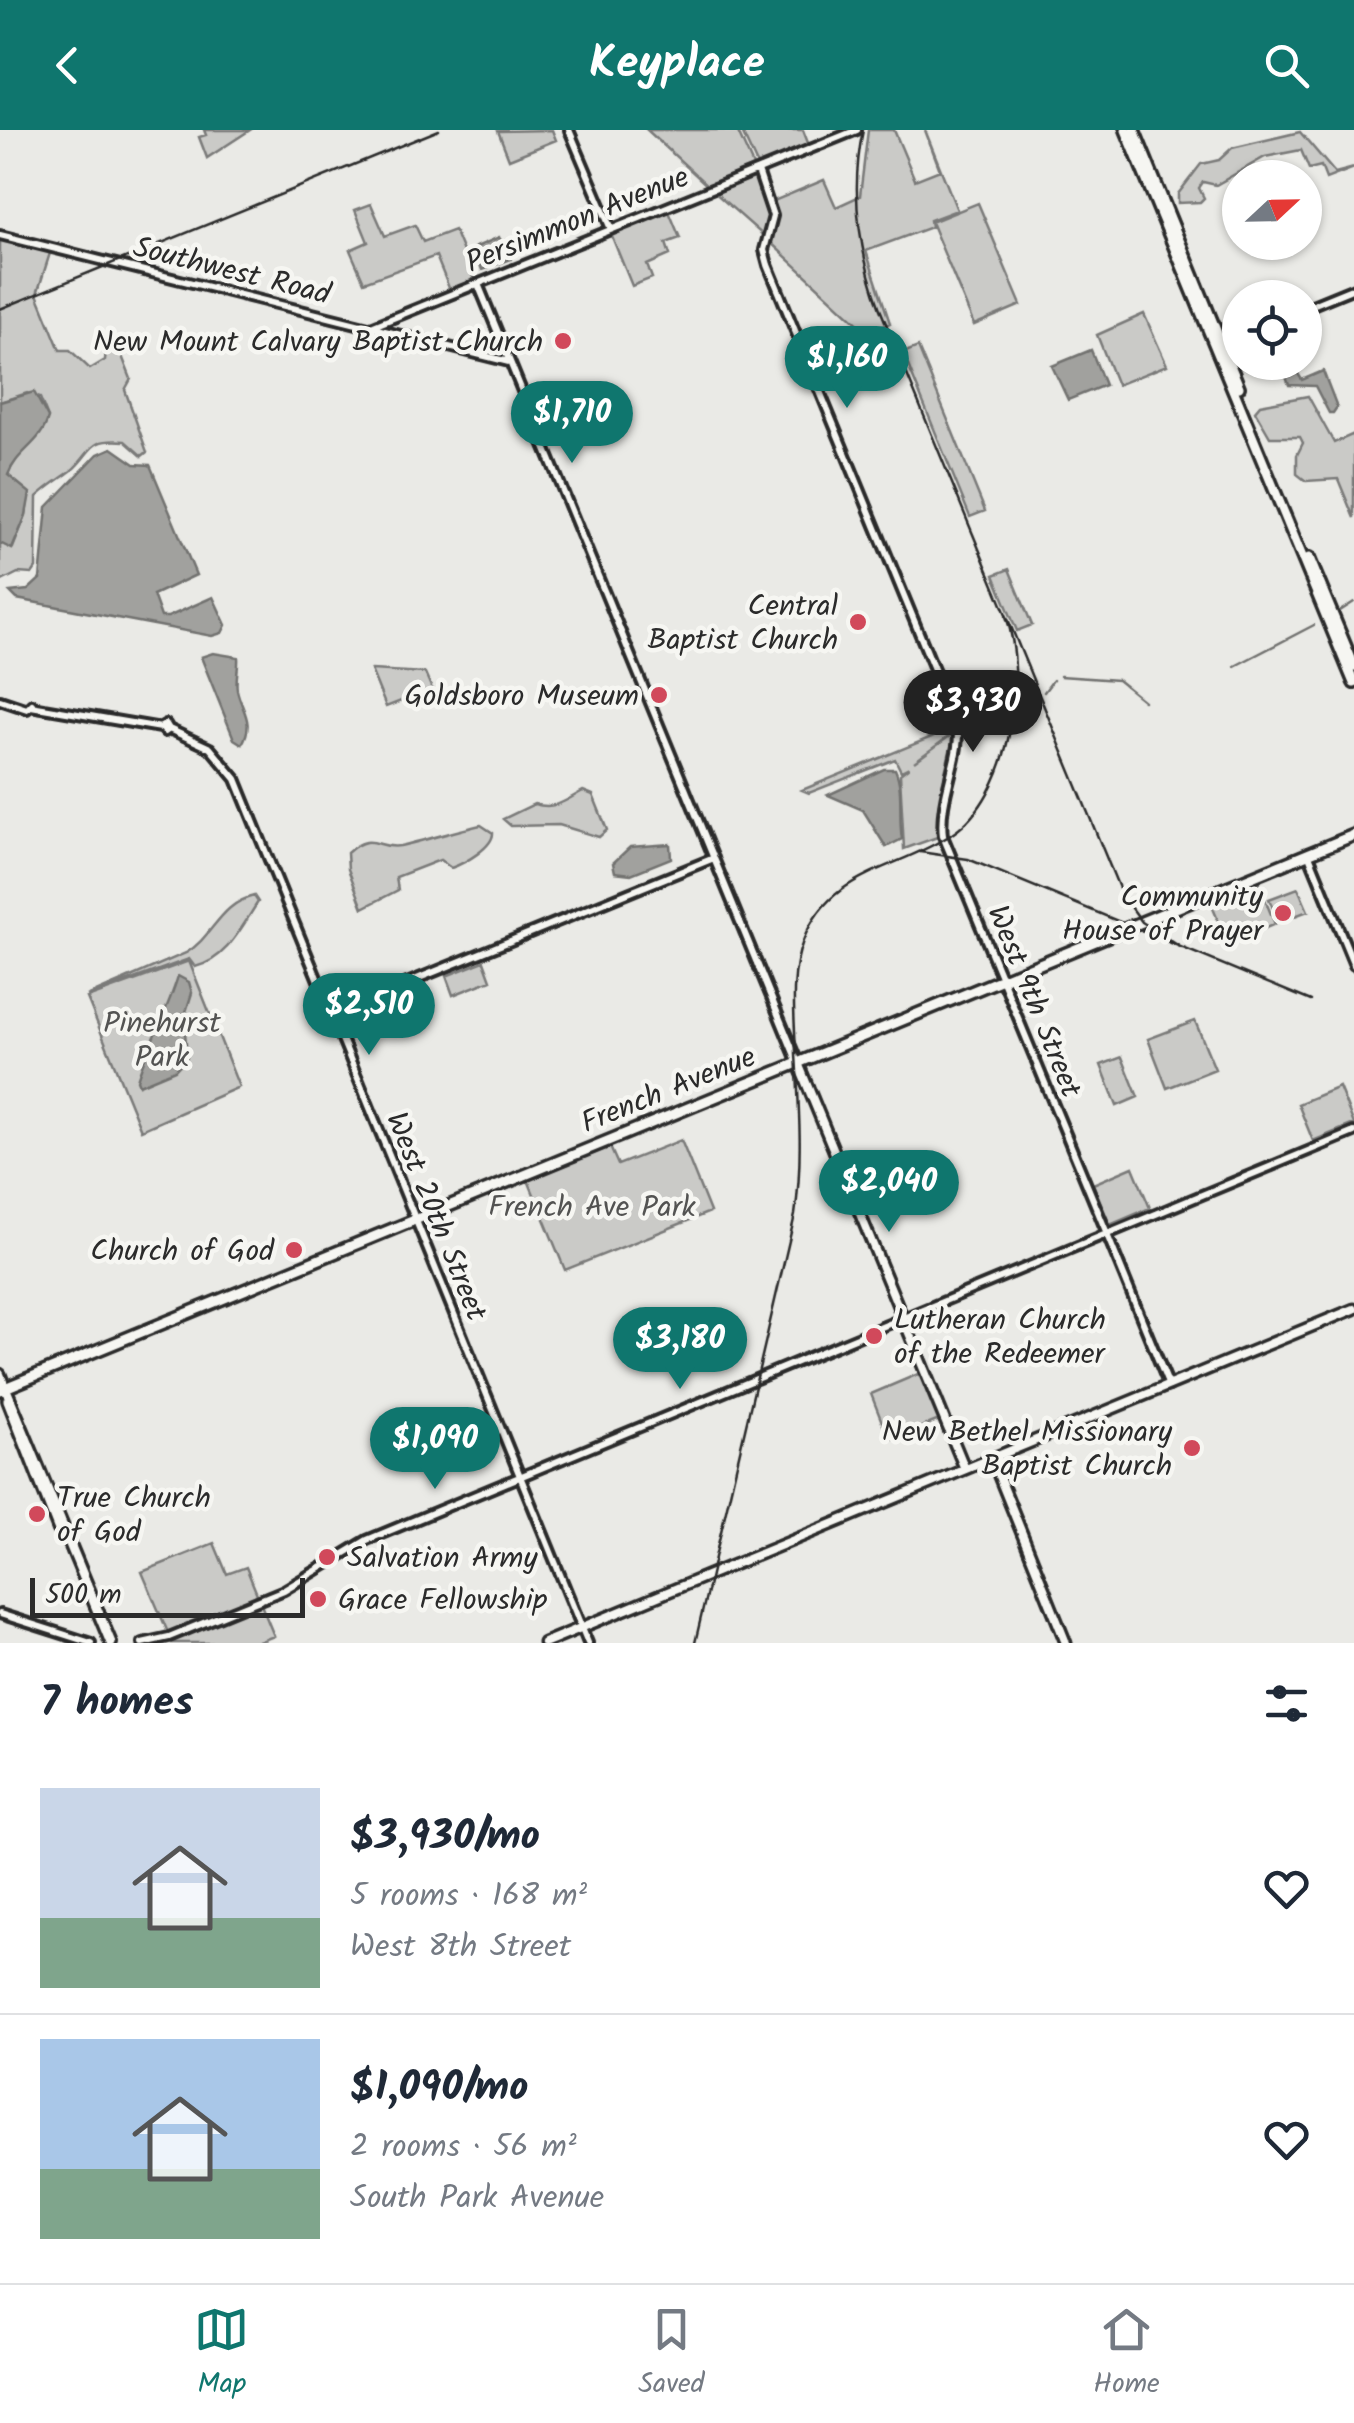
<!DOCTYPE html>
<meta charset="utf-8">
<style>
:root{--surface:#fff;--page:#f6f6f7;--text:#1f2937;--muted:#747a83;--line:#e0e1e3;--accent:#0f766e}
body{margin:0;font-family:Kalam,sans-serif;background:var(--page);color:var(--text);height:100vh;display:flex;flex-direction:column;font-size:38px;white-space:nowrap}
*{box-sizing:border-box;margin:0}
p{font-size:32px;color:var(--muted)}
.icon{flex:none;width:55px;height:55px;fill:none;stroke:currentColor;stroke-width:2;stroke-linecap:round;stroke-linejoin:round}
.map{position:relative;height:1513px;overflow:hidden}
.sheet{display:flex;flex-direction:column;background:var(--surface);flex:1}
.sheet>*{flex:none}
.needle{width:65px;rotate:68deg}
.controls{position:absolute;left:1222px;top:30px;display:grid;gap:20px}
.controls a{display:grid;place-items:center;width:100px;height:100px;border-radius:50%;background:var(--surface);box-shadow:0 2px 8px #0004;font-size:50px}
.scale{position:absolute;left:30px;bottom:25px;width:275px;box-sizing:border-box;padding-left:10px;border:5px solid #2b2b2b;border-top:0;font-size:28px;line-height:35px;white-space:nowrap;color:#2b2b2b;-webkit-text-stroke:8px #f6f6f2;paint-order:stroke}
.price{position:absolute;translate:-50% -85px;padding:0 22px;border-radius:35px;background:var(--accent);color:#fff;font-size:32px;line-height:65px;filter:drop-shadow(0 2px 5px #0008)}
.price::after{content:'';position:absolute;left:50%;top:60px;width:30px;height:22px;margin-left:-15px;background:inherit;clip-path:polygon(0 0,100% 0,50% 100%)}
.price.on{background:#222;color:#fff}
ul{padding:0;list-style:none}
li{display:flex;align-items:center;gap:30px;height:250px;padding:0 40px}
li+li{border-top:2px solid var(--line)}
li span{display:grid;place-items:center;flex:none;width:280px;height:200px;border-radius:0px;color:#555}
li>.icon{margin-inline-start:auto}
span .icon{width:120px;height:120px;fill:#fffc;stroke-width:1}
li b{font-size:42px}
h2{display:flex;justify-content:space-between;align-items:center;height:120px;padding:0 40px;font-size:42px}
header{display:flex;justify-content:space-between;align-items:center;height:130px;padding:0 40px;background:var(--accent);color:#fff;font-size:45px;font-weight:700}
.tab-bar{display:flex;justify-content:space-around;align-items:center;height:140px;border-top:2px solid var(--line);background:var(--surface);font-size:28px;color:var(--muted)}
.tab-bar a{display:grid;justify-items:center;gap:5px}
.tab-bar .on{color:var(--accent)}
.map>svg:first-child{display:block}
.green{fill:#cacac7;stroke:#7a7a79;stroke-width:2.5}
.water{fill:#a1a19e;stroke:#727270;stroke-width:2.5}
.lines{fill:none;stroke-linecap:round;stroke-linejoin:round}
.stream{stroke:#727270;stroke-width:2.5}
.tertiary-casing{stroke:#2b2b2b;stroke-width:14}
.secondary-casing{stroke:#2b2b2b;stroke-width:15}
.primary-casing{stroke:#2b2b2b;stroke-width:16}
.tertiary{stroke:#f6f6f2;stroke-width:6}
.secondary{stroke:#f6f6f2;stroke-width:8}
.primary{stroke:#f6f6f2;stroke-width:9}
.rail{stroke:#2b2b2b;stroke-width:2.5}
.poi-dot{fill:#d1495b;stroke:#f6f6f2;stroke-width:4}
.labels{text-anchor:middle;stroke-width:9;stroke-linejoin:round;paint-order:stroke}
.street-label{font-size:30px;fill:#2b2b2b;stroke:#f6f6f2}
.poi-label{font-size:30px;fill:#2b2b2b;stroke:#f6f6f2;text-anchor:end}
.park-label{font-size:30px;fill:#535352;stroke:#f6f6f2}
</style>
<header><svg class="icon" aria-label="back" viewBox="0 0 24 24"><path d="M15 5l-7 7 7 7"/></svg>Keyplace<svg class="icon" aria-label="search" viewBox="0 0 24 24"><circle cx="10" cy="10" r="6"/><path d="M15 15l6 6"/></svg></header>
<div class="map">
<svg width="1354" height="1513" viewBox="0 0 1354 1513">
<rect width="100%" height="100%" fill="#eaeae6"/>
<filter id="ink" filterUnits="userSpaceOnUse"><feTurbulence type="fractalNoise" baseFrequency=".01" numOctaves="2"/><feDisplacementMap in="SourceGraphic" scale="20" xChannelSelector="R" yChannelSelector="G"/><feConvolveMatrix kernelMatrix="1 2 1 2 8 2 1 2 1" color-interpolation-filters="sRGB"/></filter>
<g filter="url(#ink)">
<path class="green" d="M 204,0 L 250,0 L 207,28 L 199,7 L 206,5 Z
M 552,0 L 556,10 L 509,29 L 498,1 Z
M 647,0 L 737,0 L 755,40 L 710,58 Z
M 741,0 L 803,0 L 810,18 L 759,39 Z
M 868,0 L 894,0 L 915,50 L 940,40 L 925,0 L 957,80 L 930,90 L 931,97 L 866,121 L 890,193 L 867,202 L 768,110 L 775,86 L 763,48 L 774,71 L 824,50 L 836,77 L 860,66 Z
M 1300,2 L 1335,43 L 1354,38 L 1326,49 L 1321,36 L 1309,39 L 1301,20 L 1265,27 L 1216,55 L 1203,52 L 1199,58 L 1204,68 L 1200,72 L 1178,73 L 1178,64 L 1201,34 L 1219,30 L 1232,18 Z
M 757,44 L 771,86 L 765,107 L 713,61 Z
M 978,73 L 1021,175 L 974,195 L 931,92 Z
M 371,74 L 385,106 L 415,95 L 423,112 L 454,100 L 476,153 L 451,163 L 436,126 L 364,152 L 350,120 L 368,112 L 355,80 Z
M 668,79 L 680,108 L 666,113 L 670,125 L 647,135 L 652,148 L 632,156 L 610,102 Z
M 0,107 L 51,120 L 37,164 L 60,220 L 70,220 L 90,239 L 105,230 L 107,211 L 115,208 L 131,249 L 125,260 L 147,322 L 142,326 L 125,311 C 86,308 95,320 71,341 C 59,350 47,357 37,367 L 36,438 L 32,444 L 18,443 L 0,452 L 0,413 L 13,418 L 26,385 L 29,363 L 8,346 C 15,323 37,310 48,288 L 40,268 L 27,263 L 0,272 Z
M 1144,184 L 1167,235 L 1117,255 L 1097,205 Z
M 918,217 L 985,381 L 970,387 L 903,223 Z
M 1308,266 L 1334,313 L 1354,304 L 1354,388 L 1338,349 L 1306,351 L 1297,344 L 1297,325 L 1303,313 L 1300,307 L 1270,307 L 1255,281 L 1260,275 Z
M 1009,439 L 1032,495 L 1017,501 L 994,445 Z
M 371,540 L 425,543 L 432,559 L 386,577 Z
M 956,597 L 946,644 L 955,602 L 914,632 L 954,603 L 940,665 L 940,706 L 904,719 L 900,644 L 909,637 L 901,641 L 895,629 L 809,663 L 802,660 Z
M 583,661 L 593,665 L 607,700 L 599,707 L 559,695 L 511,696 L 503,689 L 534,674 C 556,680 564,671 583,661 Z
M 481,695 L 493,703 C 493,717 465,733 451,738 L 440,730 L 396,747 L 398,760 L 363,778 L 348,739 L 347,723 C 372,700 378,720 400,716 C 427,710 454,701 481,695 Z
M 1258,752 L 1275,794 L 1228,814 L 1210,771 Z
M 1298,758 L 1308,781 L 1279,792 L 1269,769 Z
M 254,766 L 258,772 C 241,798 227,829 195,837 L 189,829 L 87,866 L 186,823 C 214,806 219,774 254,766 Z
M 189,831 L 239,957 L 141,1000 L 87,868 Z
M 484,831 L 491,850 L 453,865 L 446,846 Z
M 1195,891 L 1215,939 L 1167,958 L 1148,909 Z
M 1122,927 L 1138,967 L 1117,976 L 1101,935 Z
M 1339,957 L 1354,994 L 1313,1011 L 1298,974 Z
M 681,1010 L 710,1082 L 565,1140 L 528,1050 L 610,1017 L 618,1035 Z
M 1133,1037 L 1150,1078 L 1110,1095 L 1093,1054 Z
M 923,1242 L 942,1289 L 889,1310 L 871,1264 Z
M 214,1413 L 227,1444 L 246,1437 L 259,1469 L 169,1505 L 142,1442 Z
M 260,1472 L 274,1506 L 256,1513 L 172,1513 L 170,1509 Z"/>
<path class="water" d="M 499,107 L 511,129 L 482,140 L 474,118 Z
M 1091,220 L 1105,255 L 1068,270 L 1052,236 Z
M 1323,241 L 1337,277 L 1333,283 L 1329,283 L 1315,256 L 1289,255 L 1286,247 L 1297,242 L 1302,250 Z
M 34,262 L 48,288 C 42,313 16,322 8,345 L 30,363 L 26,385 L 12,419 L 0,413 L 0,272 Z
M 112,318 L 135,334 L 150,335 L 196,445 L 153,465 L 161,487 L 168,487 L 213,467 L 226,495 L 222,503 L 212,506 L 17,469 L 10,462 L 28,460 L 40,449 L 47,377 L 98,324 Z
M 213,523 L 238,527 C 239,538 235,549 237,560 C 242,582 255,591 242,614 L 234,609 L 201,527 Z
M 884,639 L 895,639 C 904,658 898,687 902,709 L 886,717 L 863,680 L 828,665 Z
M 670,714 L 671,728 L 631,744 L 615,742 L 613,733 L 630,717 Z
M 178,846 L 189,852 L 192,863 L 184,888 L 187,927 L 175,940 L 139,955 L 137,950 C 148,914 167,883 178,846 Z"/>
<g class="lines">
<path class="stream" d="M 1337,483 L 1354,472
M 1235,536 L 1314,495
M 1060,546 L 1118,550 L 1144,571
M 1044,562 L 1053,550
M 963,595 L 1006,578"/>
<defs>
<path id="tertiary" d="M 569,0 L 611,99
M 758,41 L 773,86 L 764,120 L 768,135 L 957,595 C 963,624 938,667 943,706 L 1106,1101
M 0,105 L 509,232
M 478,154 L 798,933
M 1305,178 L 1354,158
M 371,197 L 857,0
M 1221,214 L 1240,205
M 0,570 L 27,579 L 32,574
M 31,576 L 161,598
M 166,594 L 169,599 L 165,602 L 161,597 Z
M 169,599 L 210,618 L 236,649 L 588,1513
M 1308,723 L 1354,835
M 331,884 L 714,728
M 1110,1103 L 1354,1002
M 1108,1107 L 1169,1256
M 0,1484 L 91,1513
M 142,1513 L 169,1507 L 284,1460 L 367,1410 L 1104,1105"/>
<path id="secondary" d="M 798,933 L 965,1339
M 0,1244 L 5,1257
M 992,1329 L 1066,1513
M 544,1513 L 1354,1179"/>
<path id="primary" d="M 1126,0 L 1354,553
M 1134,0 L 1239,257
M 1309,428 L 1354,536
M 5,1257 L 111,1513
M 0,1260 L 1354,705
M 8,1270 L 59,1400"/>
</defs>
<use href="#tertiary" class="tertiary-casing"/>
<use href="#secondary" class="secondary-casing"/>
<use href="#primary" class="primary-casing"/>
<use href="#tertiary" class="tertiary"/>
<use href="#secondary" class="secondary"/>
<use href="#primary" class="primary"/>
<path class="rail" d="M 863,0 C 850,60 859,122 880,179 L 1121,763 L 1142,792 L 1182,818
M 0,179 L 439,0
M 920,722 L 968,729 L 1311,871
M 695,1513 L 795,1085 C 803,1031 799,978 796,924 C 795,887 789,847 803,811 C 830,740 897,741 952,704 C 1011,665 1028,547 1006,486"/>
</g>
</g>
<g class="poi-dot">
<circle cx="563" cy="211" r="10"/>
<circle cx="858" cy="492" r="10"/>
<circle cx="659" cy="565" r="10"/>
<circle cx="1283" cy="783" r="10"/>
<circle cx="294" cy="1120" r="10"/>
<circle cx="874" cy="1206" r="10"/>
<circle cx="1192" cy="1318" r="10"/>
<circle cx="37" cy="1384" r="10"/>
<circle cx="327" cy="1427" r="10"/>
<circle cx="318" cy="1469" r="10"/>
</g>
<g class="labels">
<g class="street-label">
<text transform="translate(577 89) rotate(-22)" y="10">Persimmon Avenue</text>
<text transform="translate(232 140) rotate(14)" y="10">Southwest Road</text>
<text transform="translate(1035 871) rotate(68)" y="10">West 9th Street</text>
<text transform="translate(668 959) rotate(-22)" y="10">French Avenue</text>
<text transform="translate(437 1086) rotate(68)" y="10">West 20th Street</text>
</g>
<g class="poi-label">
<text x="543" y="221">New Mount Calvary Baptist Church</text>
<text x="838" y="485">Central<tspan x="838" dy="34">Baptist Church</tspan></text>
<text x="639" y="575">Goldsboro Museum</text>
<text x="1263" y="776">Community<tspan x="1263" dy="34">House of Prayer</tspan></text>
<text x="274" y="1130">Church of God</text>
<text x="894" y="1199" text-anchor="start">Lutheran Church<tspan x="894" dy="34">of the Redeemer</tspan></text>
<text x="1172" y="1311">New Bethel Missionary<tspan x="1172" dy="34">Baptist Church</tspan></text>
<text x="57" y="1377" text-anchor="start">True Church<tspan x="57" dy="34">of God</tspan></text>
<text x="347" y="1437" text-anchor="start">Salvation Army</text>
<text x="338" y="1479" text-anchor="start">Grace Fellowship</text>
</g>
<g class="park-label">
<text x="162" y="902">Pinehurst<tspan x="162" dy="34">Park</tspan></text>
<text x="592" y="1086">French Ave Park</text>
</g>
</g>
</svg>
<div class="controls">
<a><svg class="needle" viewBox="-14 -14 28 28"><path d="M0-13l5 13h-10z" fill="#e53935"/><path d="M0 13l5-13h-10z" fill="#747a83"/></svg></a>
<a><svg class="icon" aria-label="locate" viewBox="0 0 24 24"><circle cx="12" cy="12" r="6"/><path d="M12 2v4M12 18v4M2 12h4M18 12h4"/></svg></a>
</div>
<div class="scale">500 m</div>
<b class="price" style="left:847px;top:281px">$1,160</b>
<b class="price" style="left:572px;top:336px">$1,710</b>
<b class="price on" style="left:973px;top:625px">$3,930</b>
<b class="price" style="left:369px;top:928px">$2,510</b>
<b class="price" style="left:889px;top:1105px">$2,040</b>
<b class="price" style="left:680px;top:1262px">$3,180</b>
<b class="price" style="left:435px;top:1362px">$1,090</b>
</div>
<section class="sheet">
<h2>7 homes<svg class="icon" aria-label="filters" viewBox="0 0 24 24"><path d="M4 7h16M4 17h16"/><circle cx="9" cy="7" r="2"/><circle cx="15" cy="17" r="2"/></svg></h2>
<ul>
<li><span style="background:linear-gradient(#c9d6e8 65%,#7fa58c 0)"><svg class="icon" aria-label="home" viewBox="0 0 24 24"><path d="M3 11l9-7 9 7M6 9v11h12V9"/></svg></span><div><b>$3,930/mo</b><p>5 rooms · 168 m²</p><p>West 8th Street</p></div><svg class="icon" aria-label="heart" viewBox="0 0 24 24"><path d="M12 20l-8-8c-3-5 5-10 8-4 3-6 11-1 8 4z"/></svg></li>
<li><span style="background:linear-gradient(#a9c7e8 65%,#7fa58c 0)"><svg class="icon" aria-label="home" viewBox="0 0 24 24"><path d="M3 11l9-7 9 7M6 9v11h12V9"/></svg></span><div><b>$1,090/mo</b><p>2 rooms · 56 m²</p><p>South Park Avenue</p></div><svg class="icon" aria-label="heart" viewBox="0 0 24 24"><path d="M12 20l-8-8c-3-5 5-10 8-4 3-6 11-1 8 4z"/></svg></li>
</ul>
</section>
<nav class="tab-bar">
<a class="on"><svg class="icon" aria-label="map" viewBox="0 0 24 24"><path d="M3 6l6-2 6 2 6-2v14l-6 2-6-2-6 2zM9 4v14M15 6v14"/></svg>Map</a>
<a><svg class="icon" aria-label="saved" viewBox="0 0 24 24"><path d="M7 4h10v16l-5-4-5 4z"/></svg>Saved</a>
<a><svg class="icon" aria-label="home" viewBox="0 0 24 24"><path d="M3 11l9-7 9 7M6 9v11h12V9"/></svg>Home</a>
</nav>
